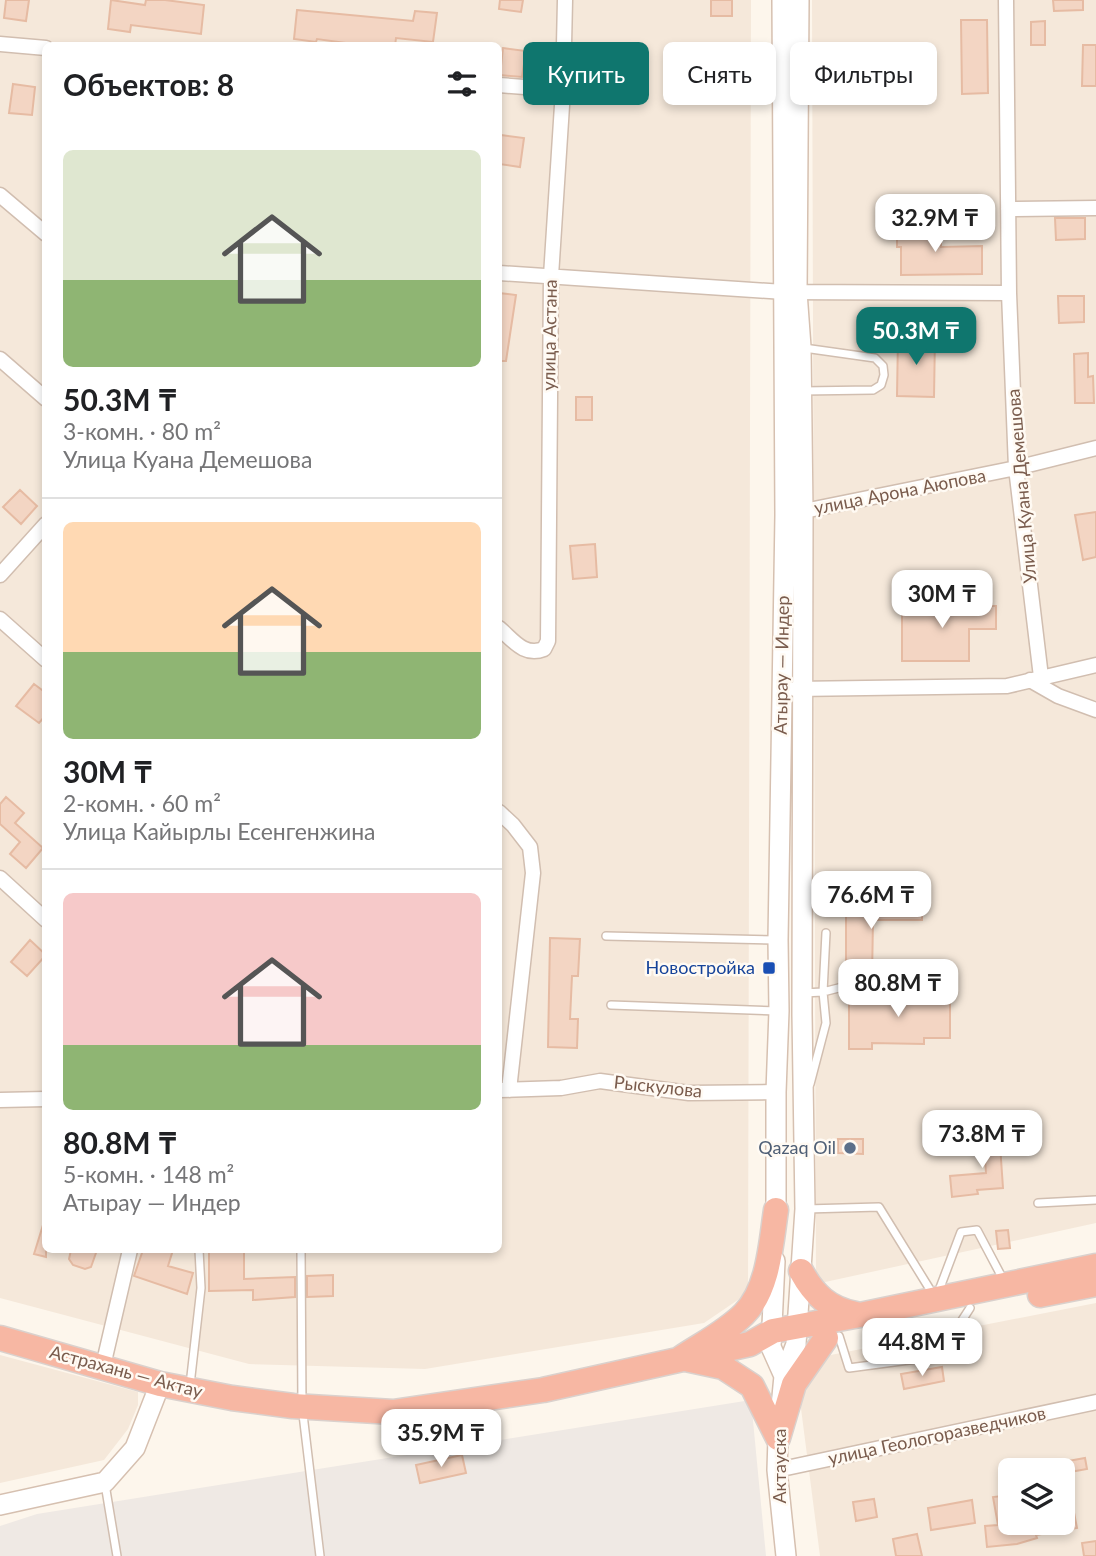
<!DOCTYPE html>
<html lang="ru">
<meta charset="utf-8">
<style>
:root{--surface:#fff;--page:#f6f6f6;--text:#202124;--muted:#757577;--line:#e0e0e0;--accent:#0f766e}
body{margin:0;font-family:Lato,sans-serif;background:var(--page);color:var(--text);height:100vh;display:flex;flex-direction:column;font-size:26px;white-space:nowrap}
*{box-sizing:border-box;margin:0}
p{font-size:23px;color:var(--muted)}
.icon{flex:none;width:38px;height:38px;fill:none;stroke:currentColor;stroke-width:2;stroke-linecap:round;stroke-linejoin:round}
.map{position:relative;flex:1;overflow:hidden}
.panel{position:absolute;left:42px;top:42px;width:460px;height:1211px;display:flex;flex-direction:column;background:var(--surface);border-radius:10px;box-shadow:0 4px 10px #0003}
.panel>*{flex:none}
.hud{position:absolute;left:523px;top:42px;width:467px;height:63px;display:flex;gap:14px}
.tools{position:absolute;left:998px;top:1458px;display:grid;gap:14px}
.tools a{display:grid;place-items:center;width:77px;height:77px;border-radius:10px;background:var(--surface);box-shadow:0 4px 10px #0003;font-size:35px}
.price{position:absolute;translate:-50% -60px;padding:0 16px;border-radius:14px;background:#fff;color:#222;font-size:23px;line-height:46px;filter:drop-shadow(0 2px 4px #0008)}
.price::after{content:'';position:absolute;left:50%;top:42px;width:21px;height:16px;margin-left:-10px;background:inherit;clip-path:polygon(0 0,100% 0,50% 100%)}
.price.on{background:var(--accent);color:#fff}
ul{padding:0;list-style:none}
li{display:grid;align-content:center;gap:14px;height:371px;padding:0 21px}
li+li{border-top:2px solid var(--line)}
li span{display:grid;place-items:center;height:217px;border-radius:10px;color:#555}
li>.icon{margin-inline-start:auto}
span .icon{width:126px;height:126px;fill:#fffc;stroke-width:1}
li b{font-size:30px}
h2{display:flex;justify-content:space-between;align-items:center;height:84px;padding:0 21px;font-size:30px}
.chip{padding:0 24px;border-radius:10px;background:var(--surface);box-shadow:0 4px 10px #0003;font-size:24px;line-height:63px}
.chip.on{background:var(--accent);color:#fff}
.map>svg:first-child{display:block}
.residential{fill:#f5e8da;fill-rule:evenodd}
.industrial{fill:#efe9e4}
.building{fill:#f3d5c3;stroke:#e6bba3;stroke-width:2}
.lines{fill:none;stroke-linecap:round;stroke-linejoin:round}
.lane-casing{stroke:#d1beb0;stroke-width:10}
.street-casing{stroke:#d1beb0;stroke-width:17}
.secondary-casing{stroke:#d6c0b0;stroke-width:22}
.highway-casing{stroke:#dad1cd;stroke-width:27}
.lane{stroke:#fff;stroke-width:7}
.street{stroke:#fff;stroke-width:14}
.secondary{stroke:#fff;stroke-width:19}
.highway{stroke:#f7b7a3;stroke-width:24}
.transit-dot{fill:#1a4fb4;stroke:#fffaf3;stroke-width:2.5}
.service-dot{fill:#5c6f8a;stroke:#fffaf3;stroke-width:2.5}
.labels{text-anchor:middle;stroke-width:5;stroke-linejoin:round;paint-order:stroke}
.street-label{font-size:18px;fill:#7a5c4d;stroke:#fffaf3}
.transit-label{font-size:18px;fill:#164399;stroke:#fffaf3;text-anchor:end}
.service-label{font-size:18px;fill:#4e5e75;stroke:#fffaf3;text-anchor:end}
</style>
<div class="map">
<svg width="1096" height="1556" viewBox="0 0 1096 1556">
<rect width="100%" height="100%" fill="#fdf6ec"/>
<path class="residential" d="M 0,0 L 751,0 L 748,1293 L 704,1323 L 425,1369 L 249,1364 L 0,1298 ZM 46,46 L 499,46 L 499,1250 L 46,1250 Z
M 812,0 L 1096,0 L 1096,1223 L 816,1284 Z
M 1096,1303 L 1096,1556 L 820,1556 L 795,1362 ZM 1010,1470 L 1062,1470 L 1062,1522 L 1010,1522 Z
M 0,1355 L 138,1392 L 138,1405 L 128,1429 L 104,1460 L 0,1483 Z"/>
<path class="industrial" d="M 751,1400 L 766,1556 L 0,1556 L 0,1526 L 37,1514 Z"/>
<path class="building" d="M 6,0 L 29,0 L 26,21 L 4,18 Z
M 111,0 L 145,5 L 146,0 L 165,0 L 204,5 L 201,34 L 131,25 L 130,32 L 108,29 Z
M 500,0 L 523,0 L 521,12 L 499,9 Z
M 711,0 L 732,0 L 732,16 L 711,16 Z
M 1053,0 L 1083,0 L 1083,10 L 1054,11 Z
M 297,10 L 413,21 L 415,11 L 437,13 L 433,42 L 396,38 L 395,46 L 368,46 L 317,39 L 316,42 L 294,39 Z
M 961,20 L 987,20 L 988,93 L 962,94 Z
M 1045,21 L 1045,45 L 1031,45 L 1031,22 Z
M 1083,45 L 1096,45 L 1096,86 L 1082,86 Z
M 503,48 L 526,51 L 522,77 L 500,75 Z
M 13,84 L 35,87 L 32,115 L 9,113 Z
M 501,135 L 524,138 L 520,167 L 499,164 Z
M 1055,218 L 1085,218 L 1085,239 L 1056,240 Z
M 897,226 L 941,226 L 941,247 L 982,246 L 982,274 L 901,275 L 901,247 L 897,247 Z
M 499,293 L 516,295 L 506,361 L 499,361 Z
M 1058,296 L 1084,296 L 1084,322 L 1059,323 Z
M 898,337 L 935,337 L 934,397 L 897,396 Z
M 1088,353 L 1088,377 L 1093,376 L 1094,403 L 1075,403 L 1074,354 Z
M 576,397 L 592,397 L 592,420 L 576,420 Z
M 20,490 L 37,506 L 21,524 L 3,507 Z
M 1096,512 L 1096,557 L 1083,560 L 1075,515 Z
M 595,544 L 597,577 L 573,579 L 570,546 Z
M 902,602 L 969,602 L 969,606 L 996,606 L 996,629 L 969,629 L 969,661 L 902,661 Z
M 34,684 L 46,693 L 46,715 L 39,723 L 16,706 Z
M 6,797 L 24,813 L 15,823 L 43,848 L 26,868 L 10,854 L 20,842 L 0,824 L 0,804 Z
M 846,903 L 922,903 L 922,920 L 873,920 L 872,977 L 846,976 Z
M 550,938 L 580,939 L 578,976 L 572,976 L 570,1019 L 578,1019 L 577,1048 L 548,1047 Z
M 30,940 L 46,955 L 27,976 L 11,962 Z
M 881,994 L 950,994 L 950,1038 L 924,1038 L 924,1044 L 872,1043 L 872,1049 L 849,1049 L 849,997 L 881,998 Z
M 999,1130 L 1003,1188 L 977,1190 L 978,1194 L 952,1197 L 950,1176 L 986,1173 L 983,1132 Z
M 838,1139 L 863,1139 L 863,1154 L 838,1153 Z
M 43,1225 L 46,1225 L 46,1257 L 34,1254 Z
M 1008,1230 L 1010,1248 L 998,1249 L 996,1231 Z
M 71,1250 L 97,1250 L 91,1267 L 85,1269 L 73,1265 L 69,1259 Z
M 143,1250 L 173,1250 L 168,1266 L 193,1273 L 187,1294 L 134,1276 Z
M 209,1250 L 244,1250 L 244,1279 L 295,1277 L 295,1297 L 253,1300 L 253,1290 L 209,1291 Z
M 333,1275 L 333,1296 L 307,1297 L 307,1276 Z
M 942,1367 L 944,1381 L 904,1389 L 901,1374 Z
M 462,1455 L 466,1473 L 420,1483 L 416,1465 Z
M 1085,1458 L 1087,1469 L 1070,1472 L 1068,1461 Z
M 1010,1495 L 1010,1522 L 1062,1522 L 1062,1503 L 1072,1502 L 1077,1528 L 1036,1535 L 1037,1538 L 1017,1544 L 987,1547 L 985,1526 L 998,1525 L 993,1497 Z
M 874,1499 L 877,1517 L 856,1521 L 853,1502 Z
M 972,1500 L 975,1523 L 931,1530 L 928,1508 Z
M 917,1534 L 922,1556 L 896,1556 L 893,1539 Z
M 1096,1541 L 1096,1556 L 1084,1556 L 1082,1543 Z"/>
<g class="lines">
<defs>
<path id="lane" d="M 802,391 L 873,390 L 881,385 L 884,375 L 883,366 L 875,358 L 804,348
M 606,936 L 777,940
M 803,993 L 823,992 L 854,984 L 895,984
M 611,1005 L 778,1011
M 810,1084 L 826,1023 L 823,992 L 826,933
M 1038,1203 L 1096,1200
M 806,1209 L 879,1207 L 934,1296
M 301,1250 L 302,1406 L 320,1556
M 938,1293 L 961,1232 L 977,1230 L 1004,1281
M 839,1336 L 849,1368 L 939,1356 L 970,1308
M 190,1385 L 201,1288 L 199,1250
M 105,1484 L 117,1556"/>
<path id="street" d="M 1006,0 L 1009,293 L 1016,468 L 1041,677
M 0,44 L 46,48
M 499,85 L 563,90
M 0,195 L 46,234
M 1008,209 L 1096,208
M 499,273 L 784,292 L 1009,293
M 0,359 L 46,399
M 794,513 L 1016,468 L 1096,448
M 0,575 L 46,524
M 0,619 L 46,660
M 499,628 C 513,640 524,657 544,649 L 548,641 L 551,276 L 563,90 L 565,0
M 1030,680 L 1058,696 L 1096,710
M 795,689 L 1007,686 L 1096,665
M 499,812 L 513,825 L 530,847 L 533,873 L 509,1090
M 0,878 L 46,920
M 499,1090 L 561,1088 L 600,1081 L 689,1093 L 776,1092
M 0,1100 L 46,1099
M 103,1366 L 130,1250
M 777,1470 L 1096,1402"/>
<path id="secondary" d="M 776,1224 L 776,1092 L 779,1011 L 778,940 L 785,515 L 782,0
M 775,1261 L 771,1347 L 784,1376
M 0,1505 L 105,1482 L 135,1448 L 160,1384
M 786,1556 L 777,1470 L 778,1438 L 784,1376 L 796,1344 L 805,1209 L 802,1014 L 803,511 L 801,347 L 797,292 L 799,0"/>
<path id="highway" d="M 776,1210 C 771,1243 769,1289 744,1314 C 726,1332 702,1344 681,1358 L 723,1367 L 752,1386 L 778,1438 L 794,1384 L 826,1338
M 801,1271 C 814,1295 829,1309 856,1314
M 1040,1295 L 1096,1284
M 0,1338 L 160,1384 L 232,1398 L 293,1406 L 393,1412 L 543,1390 L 750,1344 L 773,1331 L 860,1315 L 1096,1266"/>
</defs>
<use href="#lane" class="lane-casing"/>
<use href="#street" class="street-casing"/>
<use href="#secondary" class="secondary-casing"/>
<use href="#highway" class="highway-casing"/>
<use href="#lane" class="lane"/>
<use href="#street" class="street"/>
<use href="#secondary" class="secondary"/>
<use href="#highway" class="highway"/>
</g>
<rect class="transit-dot" x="762" y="961" width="14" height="14" rx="3.5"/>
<circle class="service-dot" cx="850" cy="1148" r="7"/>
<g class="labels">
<g class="street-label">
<text transform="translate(550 335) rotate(-89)" y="6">улица Астана</text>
<text transform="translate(1022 486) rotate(-95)" y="6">Улица Куана Демешова</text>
<text transform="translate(900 492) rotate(-11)" y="6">улица Арона Аюпова</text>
<text transform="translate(782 665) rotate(-89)" y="6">Атырау — Индер</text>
<text transform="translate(658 1087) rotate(6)" y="6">Рыскулова</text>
<text transform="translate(126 1372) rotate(15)" y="6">Астрахань — Актау</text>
<text transform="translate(937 1436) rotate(-12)" y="6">улица Геологоразведчиков</text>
<text transform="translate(780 1466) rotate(-90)" y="6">Актауска</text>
</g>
<g class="transit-label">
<text x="755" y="974">Новостройка</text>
</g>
<g class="service-label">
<text x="836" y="1154">Qazaq Oil</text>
</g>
</g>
</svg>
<div class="tools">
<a><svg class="icon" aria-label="layers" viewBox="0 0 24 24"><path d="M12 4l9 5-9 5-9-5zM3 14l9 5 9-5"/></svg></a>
</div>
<b class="price" style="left:935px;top:254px">32.9M ₸</b>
<b class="price on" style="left:916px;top:367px">50.3M ₸</b>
<b class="price" style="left:942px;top:630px">30M ₸</b>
<b class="price" style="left:871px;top:931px">76.6M ₸</b>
<b class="price" style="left:898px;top:1019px">80.8M ₸</b>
<b class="price" style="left:982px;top:1170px">73.8M ₸</b>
<b class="price" style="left:922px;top:1378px">44.8M ₸</b>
<b class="price" style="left:441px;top:1469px">35.9M ₸</b>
<div class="hud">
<a class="chip on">Купить</a>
<a class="chip">Снять</a>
<a class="chip">Фильтры</a>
</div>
<section class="panel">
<h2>Объектов: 8<svg class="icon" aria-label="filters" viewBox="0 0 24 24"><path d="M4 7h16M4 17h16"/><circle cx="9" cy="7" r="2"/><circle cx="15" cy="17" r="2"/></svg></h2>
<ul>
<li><span style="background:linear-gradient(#dfe7d0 60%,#8fb573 0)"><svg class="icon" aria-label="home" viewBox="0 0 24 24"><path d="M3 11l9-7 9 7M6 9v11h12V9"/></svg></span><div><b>50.3M ₸</b><p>3-комн. · 80 m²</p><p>Улица Куана Демешова</p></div></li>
<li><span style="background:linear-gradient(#ffd9b3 60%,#8fb573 0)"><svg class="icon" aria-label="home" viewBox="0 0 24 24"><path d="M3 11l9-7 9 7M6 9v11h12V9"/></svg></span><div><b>30M ₸</b><p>2-комн. · 60 m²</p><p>Улица Кайырлы Есенгенжина</p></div></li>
<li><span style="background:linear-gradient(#f6c9c9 70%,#8fb573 0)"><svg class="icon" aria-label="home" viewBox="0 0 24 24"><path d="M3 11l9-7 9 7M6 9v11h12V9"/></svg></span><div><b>80.8M ₸</b><p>5-комн. · 148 m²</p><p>Атырау — Индер</p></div></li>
</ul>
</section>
</div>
